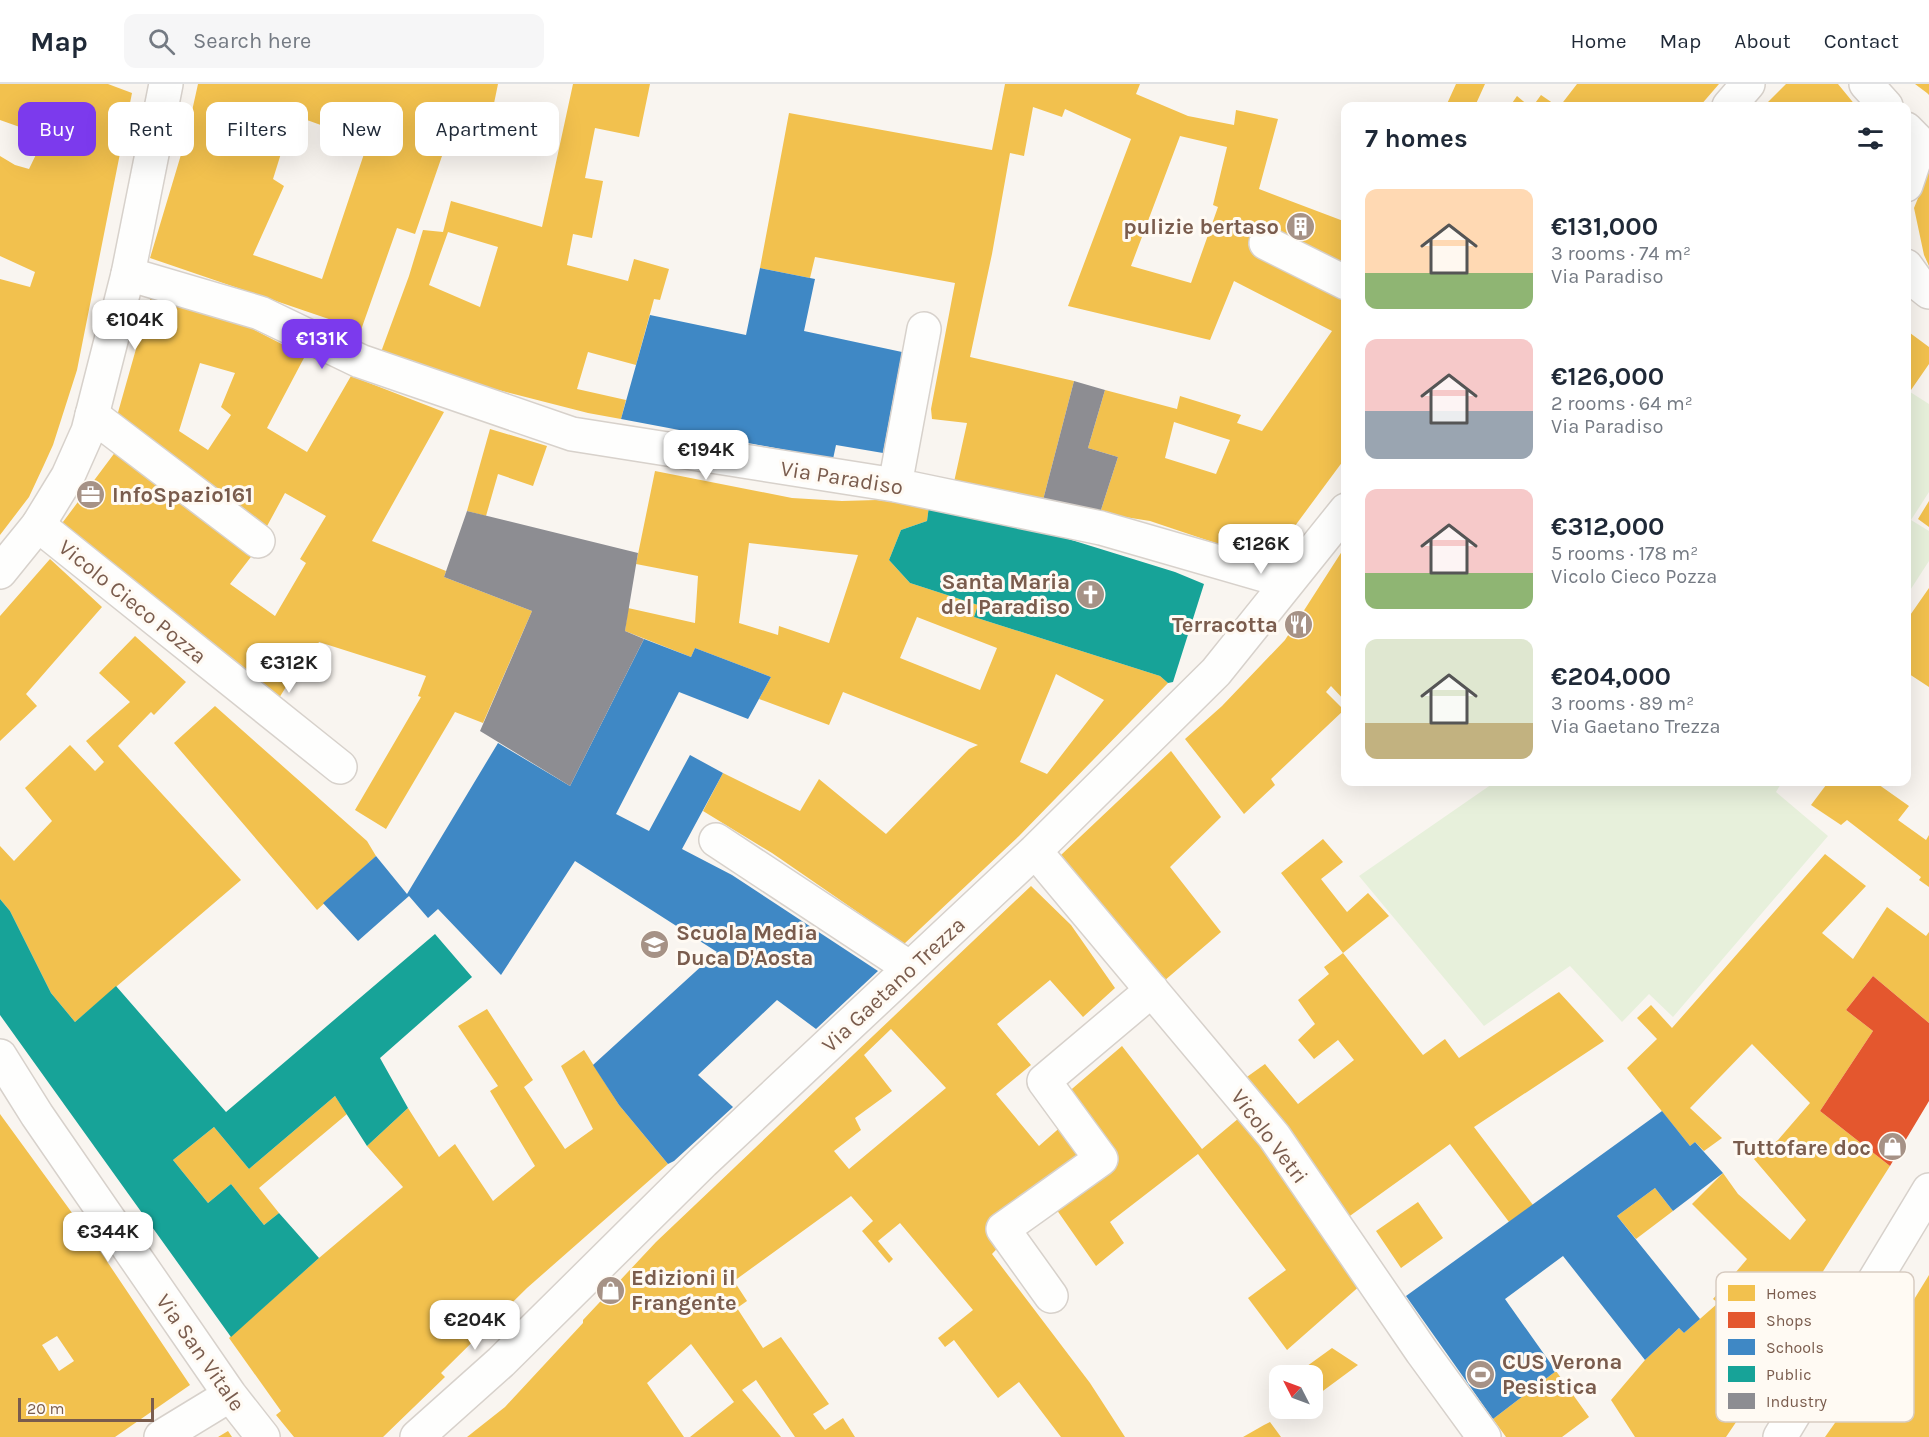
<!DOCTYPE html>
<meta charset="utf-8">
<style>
:root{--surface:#fff;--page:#f6f6f7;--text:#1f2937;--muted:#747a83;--line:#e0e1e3;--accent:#7c3aed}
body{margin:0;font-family:Karla,sans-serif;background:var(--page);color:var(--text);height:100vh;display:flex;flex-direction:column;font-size:22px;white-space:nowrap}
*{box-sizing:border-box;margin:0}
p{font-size:20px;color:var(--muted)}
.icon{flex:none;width:33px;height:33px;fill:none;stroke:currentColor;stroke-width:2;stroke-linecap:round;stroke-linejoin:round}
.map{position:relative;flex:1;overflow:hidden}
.panel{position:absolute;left:1341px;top:18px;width:570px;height:684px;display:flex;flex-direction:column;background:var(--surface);border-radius:12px;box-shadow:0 6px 24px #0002}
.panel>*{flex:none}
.top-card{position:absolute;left:18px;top:18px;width:570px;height:54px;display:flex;gap:12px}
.needle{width:39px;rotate:312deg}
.controls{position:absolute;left:1269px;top:1281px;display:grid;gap:12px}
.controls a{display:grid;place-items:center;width:54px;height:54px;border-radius:12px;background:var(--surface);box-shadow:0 6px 24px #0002;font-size:30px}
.scale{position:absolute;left:18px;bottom:15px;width:136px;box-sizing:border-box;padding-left:6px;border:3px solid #7a5c4d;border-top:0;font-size:16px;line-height:21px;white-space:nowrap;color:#7a5c4d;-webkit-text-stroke:4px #fffaf3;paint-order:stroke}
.price{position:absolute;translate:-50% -51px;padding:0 14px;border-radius:12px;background:#fff;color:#222;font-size:20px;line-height:39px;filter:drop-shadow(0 2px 3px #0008)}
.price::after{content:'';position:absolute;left:50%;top:36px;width:18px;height:14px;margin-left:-9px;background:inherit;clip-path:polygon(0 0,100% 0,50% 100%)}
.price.on{background:var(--accent);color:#fff}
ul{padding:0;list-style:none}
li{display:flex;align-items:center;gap:18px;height:150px;padding:0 24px}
li span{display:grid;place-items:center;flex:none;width:168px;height:120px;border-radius:12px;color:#555}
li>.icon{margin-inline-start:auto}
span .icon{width:72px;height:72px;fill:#fffc;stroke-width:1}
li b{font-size:26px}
h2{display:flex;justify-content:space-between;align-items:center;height:72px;padding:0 24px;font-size:26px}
.pill{padding:0 21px;border-radius:12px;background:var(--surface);box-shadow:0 6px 24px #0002;font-size:21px;line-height:54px}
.pill.on{background:var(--accent);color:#fff}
header{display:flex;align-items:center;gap:36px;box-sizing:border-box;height:84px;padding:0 30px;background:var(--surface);border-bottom:2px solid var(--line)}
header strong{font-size:28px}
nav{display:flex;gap:33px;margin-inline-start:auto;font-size:21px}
.search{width:420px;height:54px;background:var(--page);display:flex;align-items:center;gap:15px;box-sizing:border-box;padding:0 21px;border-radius:12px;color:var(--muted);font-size:22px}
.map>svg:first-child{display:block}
.green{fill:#e7f0db}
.homes{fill:#f2c14e;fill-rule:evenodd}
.shops{fill:#e4572e}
.schools{fill:#3f88c5}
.public{fill:#17a398}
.industry{fill:#8d8d92}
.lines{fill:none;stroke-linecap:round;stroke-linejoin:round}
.minor-casing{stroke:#d7d1cb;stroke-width:36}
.tertiary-casing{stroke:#d7d1cb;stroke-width:36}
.minor{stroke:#fefefd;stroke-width:33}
.tertiary{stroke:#fefefd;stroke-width:33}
.labels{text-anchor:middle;stroke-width:6;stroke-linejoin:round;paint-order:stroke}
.poi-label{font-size:22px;font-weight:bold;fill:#7a5c4d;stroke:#fffaf3;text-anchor:end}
.street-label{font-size:22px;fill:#7a5c4d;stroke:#fffaf3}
.key{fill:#fffaf3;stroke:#d7cbc1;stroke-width:1.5}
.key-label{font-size:16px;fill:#7a5c4d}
</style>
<header>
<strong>Map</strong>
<div class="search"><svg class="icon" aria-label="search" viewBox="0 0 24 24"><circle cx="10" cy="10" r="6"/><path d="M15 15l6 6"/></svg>Search here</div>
<nav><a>Home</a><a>Map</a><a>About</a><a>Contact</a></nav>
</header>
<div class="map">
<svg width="1929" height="1353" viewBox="0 0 1929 1353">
<rect width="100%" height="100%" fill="#f9f5f0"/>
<path class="green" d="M 1907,306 L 1929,320 L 1929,408 L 1911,436 L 1929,447 L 1929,477 L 1907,511 Z
M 1495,698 L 1782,698 L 1776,708 L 1828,752 L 1673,933 L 1649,910 L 1622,938 L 1570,882 L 1484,942 L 1359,792 Z"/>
<path class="homes" d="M 0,0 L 108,0 L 132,9 L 77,286 L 53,361 L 43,383 L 29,413 L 0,451 L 0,195 L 30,203 L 35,188 L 0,172 L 0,72 L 15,81 L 29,85 L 45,52 L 0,36 Z
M 198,0 L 498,0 L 492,29 L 454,22 L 452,31 L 427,23 L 423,37 L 451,46 L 415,150 L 397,144 L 361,246 L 150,174 L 186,54 ZM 293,31 L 368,58 L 322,195 L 253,171 L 284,102 L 273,95 Z
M 573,0 L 650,0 L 639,53 L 595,44 L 585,94 L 603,97 L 592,154 L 573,150 L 567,181 L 628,197 L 634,175 L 669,185 L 660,216 L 654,215 L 636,281 L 588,268 L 577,305 L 626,316 L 621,335 L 588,329 L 471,299 L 381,268 L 409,192 L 423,146 L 443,148 L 451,117 L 542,143 ZM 448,148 L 498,163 L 480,223 L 429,201 Z
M 1005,0 L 1140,0 L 1136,10 L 1188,32 L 1234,41 L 1236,26 L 1278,35 L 1259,105 L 1346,138 L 1346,186 L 1254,145 L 1248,161 L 1346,210 L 1346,373 L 1269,477 L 1150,437 L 1100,429 L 1118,373 L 1088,364 L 1105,306 L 1177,325 L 1180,312 L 1241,331 L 1237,339 L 1262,347 L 1332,247 L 1234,197 L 1210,256 L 1068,222 L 1131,55 L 1065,25 L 1062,33 L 1033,23 L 1024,72 L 1010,69 L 992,170 L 970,273 L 1074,297 L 1043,416 L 954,398 L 967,339 L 932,335 L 931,325 L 955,199 L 815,173 L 810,194 L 760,184 L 789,29 L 992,66 ZM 1180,52 L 1227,63 L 1213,121 L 1218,123 L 1191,199 L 1131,182 ZM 1174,338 L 1230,356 L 1216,390 L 1165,374 Z
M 1456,0 L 1485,0 L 1475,22 L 1446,22 Z
M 1577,0 L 1719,0 L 1700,22 L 1560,22 Z
M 1786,0 L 1838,0 L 1856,22 L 1764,22 Z
M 1915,0 L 1929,0 L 1929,11 L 1927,9 Z
M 1541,11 L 1557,22 L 1533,22 Z
M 1517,12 L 1529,22 L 1510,22 Z
M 1929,87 L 1929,182 L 1924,171 L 1914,124 Z
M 151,212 L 227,232 L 305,272 L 267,344 L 307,368 L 351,292 L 444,328 L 372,457 L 446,487 L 444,493 L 532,527 L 483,639 L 455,628 L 386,745 L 355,726 L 421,613 L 418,612 L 426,592 L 319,558 L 317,562 L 313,559 L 276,619 L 54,450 L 119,363 L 254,469 L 230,500 L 275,532 L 306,479 L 300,475 L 326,432 L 285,409 L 266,444 L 115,339 ZM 200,279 L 235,289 L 221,323 L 231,331 L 208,366 L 179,347 Z
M 1906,246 L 1929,263 L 1929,280 L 1911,306 L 1906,303 Z
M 490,345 L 547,362 L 533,402 L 498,390 L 486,432 L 467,427 Z
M 655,387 L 792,414 L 842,417 L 877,416 L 929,422 L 927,437 L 901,446 L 889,476 L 910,499 L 978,521 L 974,533 L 1160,592 L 1168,599 L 1019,752 L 904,860 L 772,769 L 703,727 L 723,689 L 800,727 L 819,695 L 886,750 L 969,665 L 978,661 L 843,608 L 829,641 L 759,615 L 771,593 L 695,564 L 691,573 L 625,547 L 628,524 L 695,539 L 698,492 L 636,480 ZM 749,459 L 858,471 L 829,559 L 779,542 L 778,551 L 739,539 ZM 917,533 L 997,564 L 980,606 L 900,574 ZM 1056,590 L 1104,616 L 1047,690 L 1020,678 Z
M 1929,417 L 1929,443 L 1918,435 Z
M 1346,461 L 1346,618 L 1331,602 L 1326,608 L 1344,626 L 1271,695 L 1275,701 L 1244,730 L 1185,655 L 1222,622 L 1285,556 Z
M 50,475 L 102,523 L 26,610 L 37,622 L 0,657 L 0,532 Z
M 1929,504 L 1929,603 L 1906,588 L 1906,537 Z
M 135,552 L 186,598 L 154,631 L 151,628 L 118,662 L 241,796 L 75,938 L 51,909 L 10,827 L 0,815 L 0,762 L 14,777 L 52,737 L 25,704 L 70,661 L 95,687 L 104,678 L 86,657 L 130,618 L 99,589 Z
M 215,622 L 367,757 L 376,772 L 317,826 L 174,659 Z
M 1171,667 L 1221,733 L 1170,783 L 1221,848 L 1164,897 L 1061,771 Z
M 1822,698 L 1875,698 L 1909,722 L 1898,736 L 1926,756 L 1929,751 L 1929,803 L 1919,796 L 1921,793 L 1847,736 L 1841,741 L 1811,721 L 1826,701 Z
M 1323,755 L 1343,778 L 1321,795 L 1347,828 L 1368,809 L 1389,832 L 1343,869 L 1281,789 Z
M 1825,770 L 1866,802 L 1822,849 L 1853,875 L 1887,823 L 1926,852 L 1929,848 L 1929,939 L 1873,892 L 1846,926 L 1873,947 L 1820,1027 L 1890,1082 L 1773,1266 L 1775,1274 L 1778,1276 L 1726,1353 L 1635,1353 L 1611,1316 L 1645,1276 L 1679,1244 L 1684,1249 L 1718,1219 L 1713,1215 L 1747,1175 L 1692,1120 L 1723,1089 L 1738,1110 L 1790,1156 L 1806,1136 L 1754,1075 L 1778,1056 L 1810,1019 L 1752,960 L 1690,1024 L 1722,1054 L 1704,1067 L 1695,1058 L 1690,1062 L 1627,984 L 1657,955 L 1637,934 L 1651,921 L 1672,944 Z
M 1031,802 L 1071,841 L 1115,904 L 1083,933 L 1050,896 L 997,940 L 1031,981 L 996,1010 L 1039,1062 L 1064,1040 L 1081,1075 L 992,1170 L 1090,1299 L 1125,1353 L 1061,1353 L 1019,1298 L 998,1314 L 954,1256 L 945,1263 L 938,1254 L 973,1226 L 900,1139 L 878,1157 L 893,1175 L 889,1179 L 862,1147 L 873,1137 L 851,1112 L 734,1197 L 747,1217 L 737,1224 L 763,1264 L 781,1253 L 829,1320 L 813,1330 L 825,1346 L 843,1334 L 855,1353 L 795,1353 L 756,1296 L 742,1306 L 781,1353 L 690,1353 L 734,1318 L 691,1260 L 647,1299 L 684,1353 L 467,1353 L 505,1323 L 583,1239 L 583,1236 L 656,1158 ZM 891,945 L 946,1004 L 849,1085 L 834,1067 L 861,1046 L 855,1034 L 892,1007 L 864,971 Z
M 1343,869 L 1423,971 L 1445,955 L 1459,974 L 1559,908 L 1604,957 L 1474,1043 L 1533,1121 L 1509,1138 L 1450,1060 L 1347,1134 L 1244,995 L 1265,980 L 1298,1020 L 1354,976 L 1338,956 L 1314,975 L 1298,956 L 1315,940 L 1298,916 L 1329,890 L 1324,883 Z
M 487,925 L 533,996 L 524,1003 L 565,1065 L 593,1045 L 561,982 L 584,966 L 619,1021 L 668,1080 L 527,1204 L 441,1289 L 445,1293 L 383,1353 L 294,1353 L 276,1331 L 281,1327 L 229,1254 L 319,1174 L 403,1103 L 367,1062 L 408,1024 L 439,1073 L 455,1060 L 493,1117 L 535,1082 L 490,1007 L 498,1002 L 458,942 Z
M 1122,962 L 1202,1065 L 1245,1029 L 1362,1200 L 1287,1266 L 1248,1214 L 1286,1186 L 1198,1070 L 1110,1138 L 1124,1159 L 1096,1182 L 1054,1122 L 1084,1102 L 1066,1010 Z
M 335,1012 L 347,1030 L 259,1104 L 279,1129 L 264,1141 L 231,1100 L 208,1119 L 173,1076 L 214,1043 L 249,1085 Z
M 0,1030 L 102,1170 L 190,1301 L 115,1353 L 0,1353 ZM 57,1252 L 74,1277 L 59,1287 L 42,1261 Z
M 1655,1104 L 1673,1127 L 1636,1155 L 1617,1132 Z
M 1418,1118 L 1443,1154 L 1401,1184 L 1376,1147 Z
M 1929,1191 L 1929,1353 L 1825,1353 L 1861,1302 Z
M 1332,1264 L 1358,1281 L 1312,1315 L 1312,1292 L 1305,1292 L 1303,1285 Z
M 1556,1287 L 1589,1333 L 1562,1353 L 1506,1353 L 1493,1335 Z
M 1270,1338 L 1281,1353 L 1243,1353 L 1264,1341 Z
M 228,1347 L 232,1353 L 218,1353 Z"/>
<path class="shops" d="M 1873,892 L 1929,939 L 1929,1017 L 1890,1082 L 1820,1027 L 1873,947 L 1846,926 Z"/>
<path class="schools" d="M 760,184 L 815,195 L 804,247 L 902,268 L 883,369 L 836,361 L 833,375 L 621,335 L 650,231 L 746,251 Z
M 644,555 L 691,573 L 695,564 L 771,593 L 748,635 L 679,608 L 616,730 L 649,747 L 690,671 L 723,689 L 682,765 L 732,791 L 878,887 L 816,945 L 777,916 L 698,991 L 733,1023 L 674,1077 L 668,1080 L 619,1021 L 593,981 L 717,868 L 575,777 L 501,891 L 438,825 L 428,834 L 409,812 L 358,857 L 323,819 L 376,772 L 407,810 L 498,659 L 570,702 Z
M 1662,1027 L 1690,1062 L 1695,1058 L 1723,1089 L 1673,1127 L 1655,1104 L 1617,1132 L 1700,1235 L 1684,1249 L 1679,1244 L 1645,1276 L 1563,1172 L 1505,1215 L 1556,1287 L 1493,1335 L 1406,1212 Z"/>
<path class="public" d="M 929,422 L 1036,445 L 1175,488 L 1204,500 L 1173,598 L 1168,599 L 1160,592 L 974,533 L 978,521 L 910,499 L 889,476 L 901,446 L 927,437 Z
M 0,815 L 10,827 L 51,909 L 75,938 L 116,902 L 226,1028 L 435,850 L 472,893 L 380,974 L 408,1024 L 367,1062 L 335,1012 L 249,1085 L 214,1043 L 173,1076 L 208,1119 L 231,1100 L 264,1141 L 279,1129 L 319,1174 L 231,1253 L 0,931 Z"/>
<path class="industry" d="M 1074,297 L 1105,306 L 1088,364 L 1118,373 L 1100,429 L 1043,416 Z
M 467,427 L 638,469 L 625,547 L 644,555 L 570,702 L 480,647 L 532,527 L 444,493 Z"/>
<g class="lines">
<defs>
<path id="minor" d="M 1866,0 L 1886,22
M 1729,22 L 1748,0
M 1906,45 L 1920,59 L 1906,101
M 1266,159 L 1346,199
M 1906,182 L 1919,200 L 1929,208
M 128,190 L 260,229 L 360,277 L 572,350 L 895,401 L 1101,444 L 1288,498
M 92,331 L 258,457
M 895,401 L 924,245
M 38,441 L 340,683
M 716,756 L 910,884
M 1035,767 L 1274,1052 L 1422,1268 L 1484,1353
M 0,972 L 37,1031 L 230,1311 L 263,1353
M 1051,1212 L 1003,1145 L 1101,1075 L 1044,997 L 1152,906
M 161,1353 L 230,1311
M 417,1353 L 501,1278 L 703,1078 L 1035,767 L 1216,588 L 1346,426"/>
<path id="tertiary" d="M 0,488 L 38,441 L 68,392 L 88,347 L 128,190 L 166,0
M 1780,1353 L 1929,1106"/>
</defs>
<use href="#minor" class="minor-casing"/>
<use href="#tertiary" class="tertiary-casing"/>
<use href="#minor" class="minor"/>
<use href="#tertiary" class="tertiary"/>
</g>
<defs>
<symbol id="building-disc" viewBox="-11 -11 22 22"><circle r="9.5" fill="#a69286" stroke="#fffaf3"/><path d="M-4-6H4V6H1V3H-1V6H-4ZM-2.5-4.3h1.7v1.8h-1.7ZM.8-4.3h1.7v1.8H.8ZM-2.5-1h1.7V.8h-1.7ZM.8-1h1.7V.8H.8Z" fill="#fff"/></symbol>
<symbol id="office-disc" viewBox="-11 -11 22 22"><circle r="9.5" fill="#a69286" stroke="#fffaf3"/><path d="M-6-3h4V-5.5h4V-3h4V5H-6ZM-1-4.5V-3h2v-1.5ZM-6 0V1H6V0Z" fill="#fff"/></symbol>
<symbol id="church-disc" viewBox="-11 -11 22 22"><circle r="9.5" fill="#a69286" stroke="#fffaf3"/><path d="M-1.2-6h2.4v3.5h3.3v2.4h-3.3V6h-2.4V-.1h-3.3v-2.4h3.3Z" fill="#fff"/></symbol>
<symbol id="restaurant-disc" viewBox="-11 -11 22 22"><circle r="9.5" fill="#a69286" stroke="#fffaf3"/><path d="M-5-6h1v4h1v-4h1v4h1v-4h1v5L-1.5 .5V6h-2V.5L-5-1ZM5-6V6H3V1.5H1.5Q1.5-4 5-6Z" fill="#fff"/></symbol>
<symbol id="school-disc" viewBox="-11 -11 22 22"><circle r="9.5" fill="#a69286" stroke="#fffaf3"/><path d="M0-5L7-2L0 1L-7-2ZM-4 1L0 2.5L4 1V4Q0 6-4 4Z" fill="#fff"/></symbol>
<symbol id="shop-disc" viewBox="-11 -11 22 22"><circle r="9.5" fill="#a69286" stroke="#fffaf3"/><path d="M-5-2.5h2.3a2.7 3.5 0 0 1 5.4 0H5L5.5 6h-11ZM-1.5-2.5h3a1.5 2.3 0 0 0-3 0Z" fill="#fff"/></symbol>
<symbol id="stadium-disc" viewBox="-11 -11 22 22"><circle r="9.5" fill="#a69286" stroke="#fffaf3"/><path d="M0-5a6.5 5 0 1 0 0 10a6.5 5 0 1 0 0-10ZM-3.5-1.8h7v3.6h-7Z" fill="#fff"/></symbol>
</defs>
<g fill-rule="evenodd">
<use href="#building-disc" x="1284" y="126" width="33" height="33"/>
<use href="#office-disc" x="74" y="394" width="33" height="33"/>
<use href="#church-disc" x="1074" y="494" width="33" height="33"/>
<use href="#restaurant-disc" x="1282" y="524" width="33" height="33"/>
<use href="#school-disc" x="638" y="844" width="33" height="33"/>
<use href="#shop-disc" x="1876" y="1046" width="33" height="33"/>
<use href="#shop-disc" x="594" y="1190" width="33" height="33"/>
<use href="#stadium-disc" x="1464" y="1274" width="33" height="33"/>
</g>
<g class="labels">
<g class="poi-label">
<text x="1279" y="150">pulizie bertaso</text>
<text x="112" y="418" text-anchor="start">InfoSpazio161</text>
<text x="1070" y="505">Santa Maria<tspan x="1070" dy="25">del Paradiso</tspan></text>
<text x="1278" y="548">Terracotta</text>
<text x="676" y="856" text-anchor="start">Scuola Media<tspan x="676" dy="25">Duca D'Aosta</tspan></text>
<text x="1871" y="1071">Tuttofare doc</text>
<text x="631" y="1201" text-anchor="start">Edizioni il<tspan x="631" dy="25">Frangente</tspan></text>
<text x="1502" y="1285" text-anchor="start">CUS Verona<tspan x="1502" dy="25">Pesistica</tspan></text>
</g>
<g class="street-label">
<text transform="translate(842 393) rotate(9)" y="8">Via Paradiso</text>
<text transform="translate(133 517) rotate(39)" y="8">Vicolo Cieco Pozza</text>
<text transform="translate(893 900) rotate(-43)" y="8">Via Gaetano Trezza</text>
<text transform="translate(1270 1052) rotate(53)" y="8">Vicolo Vetri</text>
<text transform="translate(201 1268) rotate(55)" y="8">Via San Vitale</text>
</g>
</g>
<rect x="1716" y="1188" width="198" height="150" rx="9" class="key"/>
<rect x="1728" y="1201" width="27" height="16" fill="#f2c14e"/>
<rect x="1728" y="1228" width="27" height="16" fill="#e4572e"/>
<rect x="1728" y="1255" width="27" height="16" fill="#3f88c5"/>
<rect x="1728" y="1282" width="27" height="16" fill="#17a398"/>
<rect x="1728" y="1309" width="27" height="16" fill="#8d8d92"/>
<g class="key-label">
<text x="1766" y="1215">Homes</text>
<text x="1766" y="1242">Shops</text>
<text x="1766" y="1269">Schools</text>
<text x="1766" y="1296">Public</text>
<text x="1766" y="1323">Industry</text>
</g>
</svg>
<div class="controls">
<a><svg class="needle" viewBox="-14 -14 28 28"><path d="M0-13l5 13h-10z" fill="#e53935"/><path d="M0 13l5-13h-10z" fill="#747a83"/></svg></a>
</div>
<div class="scale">20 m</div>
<b class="price" style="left:135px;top:267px">€104K</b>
<b class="price on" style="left:322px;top:286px">€131K</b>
<b class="price" style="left:706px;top:397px">€194K</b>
<b class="price" style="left:1261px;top:491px">€126K</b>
<b class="price" style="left:289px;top:610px">€312K</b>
<b class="price" style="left:108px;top:1179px">€344K</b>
<b class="price" style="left:475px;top:1267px">€204K</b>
<div class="top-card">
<a class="pill on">Buy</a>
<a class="pill">Rent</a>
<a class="pill">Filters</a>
<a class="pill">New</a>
<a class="pill">Apartment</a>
</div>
<section class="panel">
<h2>7 homes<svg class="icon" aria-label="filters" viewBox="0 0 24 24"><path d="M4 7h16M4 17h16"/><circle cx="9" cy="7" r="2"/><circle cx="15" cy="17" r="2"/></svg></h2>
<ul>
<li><span style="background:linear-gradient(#ffd9b3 70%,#8fb573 0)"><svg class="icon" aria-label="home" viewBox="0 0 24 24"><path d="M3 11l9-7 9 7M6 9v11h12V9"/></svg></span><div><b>€131,000</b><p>3 rooms · 74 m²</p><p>Via Paradiso</p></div></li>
<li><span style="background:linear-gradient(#f6c9c9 60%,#9aa5b1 0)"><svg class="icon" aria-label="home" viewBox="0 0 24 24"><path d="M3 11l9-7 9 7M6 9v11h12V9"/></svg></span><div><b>€126,000</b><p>2 rooms · 64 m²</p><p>Via Paradiso</p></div></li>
<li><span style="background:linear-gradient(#f6c9c9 70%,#8fb573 0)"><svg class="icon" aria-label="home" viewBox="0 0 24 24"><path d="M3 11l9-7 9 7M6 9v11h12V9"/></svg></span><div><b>€312,000</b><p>5 rooms · 178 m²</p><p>Vicolo Cieco Pozza</p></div></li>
<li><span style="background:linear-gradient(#dfe7d0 70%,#c2b280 0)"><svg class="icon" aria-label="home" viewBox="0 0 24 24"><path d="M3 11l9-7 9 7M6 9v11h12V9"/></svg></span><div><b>€204,000</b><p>3 rooms · 89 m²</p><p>Via Gaetano Trezza</p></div></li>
</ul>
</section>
</div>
